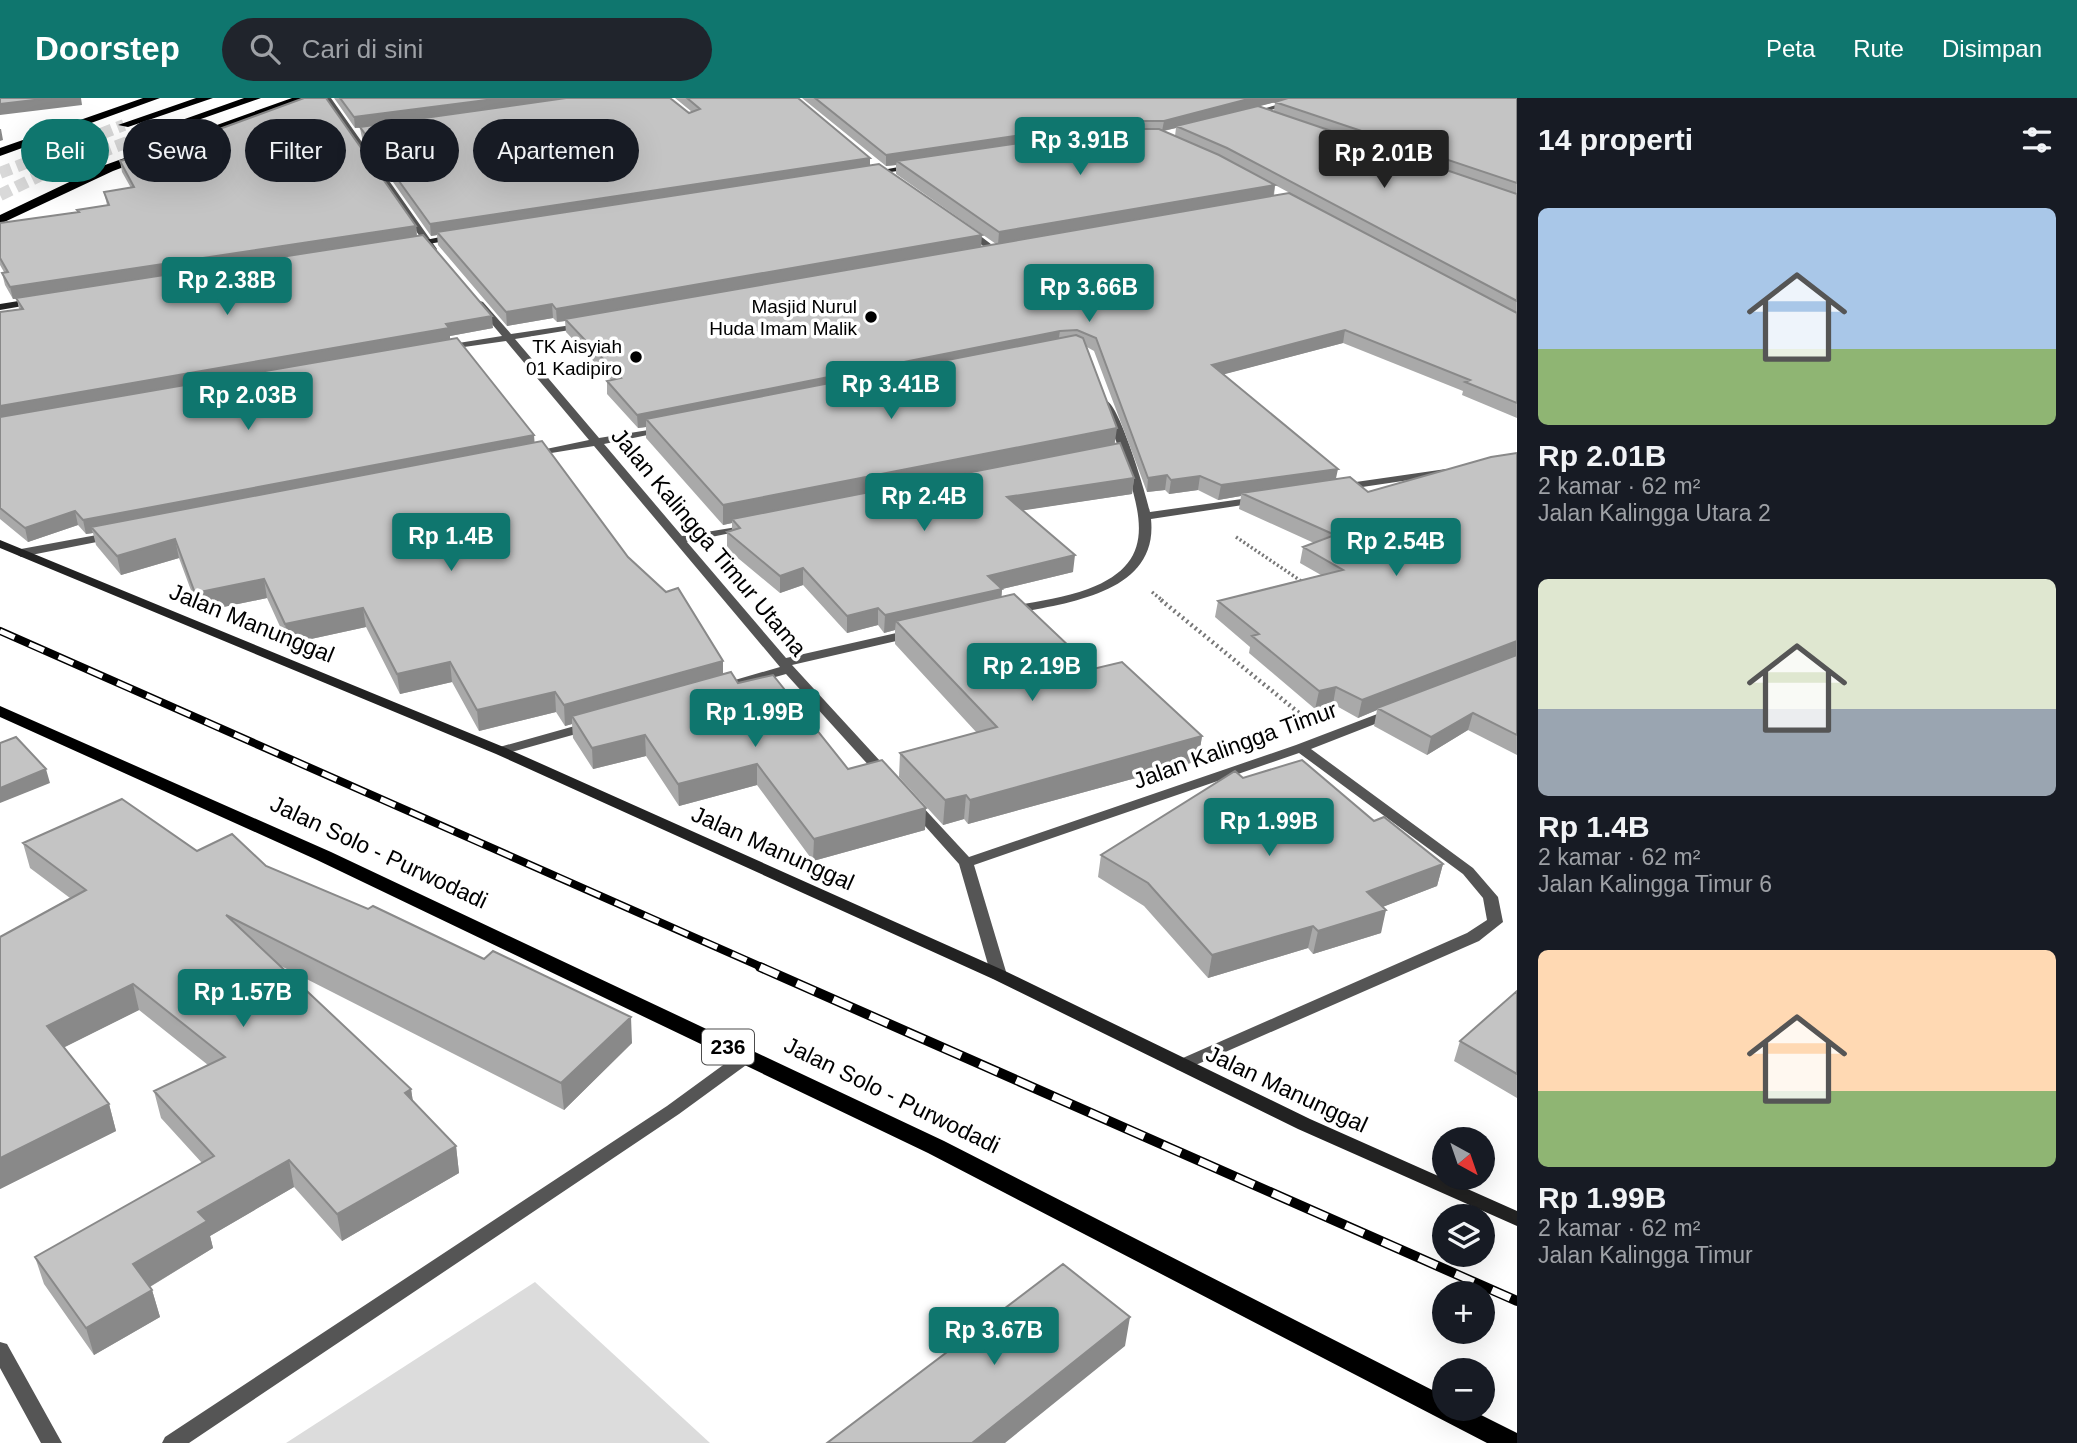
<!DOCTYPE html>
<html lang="id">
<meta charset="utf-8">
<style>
:root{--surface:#171b24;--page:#20242c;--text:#f1f3f6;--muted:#9ea1a6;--accent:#0f766e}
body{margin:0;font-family:Arial,sans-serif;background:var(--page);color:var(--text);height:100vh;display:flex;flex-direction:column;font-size:26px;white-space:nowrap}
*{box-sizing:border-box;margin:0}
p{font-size:23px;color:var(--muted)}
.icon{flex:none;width:38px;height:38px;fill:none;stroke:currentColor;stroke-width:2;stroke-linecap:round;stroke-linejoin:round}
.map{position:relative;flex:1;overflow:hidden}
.panel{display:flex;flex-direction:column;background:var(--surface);width:560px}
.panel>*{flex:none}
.banner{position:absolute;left:21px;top:21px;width:665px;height:63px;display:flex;gap:14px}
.needle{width:46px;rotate:140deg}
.fabs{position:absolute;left:1432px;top:1029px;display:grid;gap:14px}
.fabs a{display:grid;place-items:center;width:63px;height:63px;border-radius:50%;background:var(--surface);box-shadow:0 7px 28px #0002;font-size:35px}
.price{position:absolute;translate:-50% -60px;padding:0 16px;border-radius:7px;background:var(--accent);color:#fff;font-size:23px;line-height:46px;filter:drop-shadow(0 2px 4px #0008)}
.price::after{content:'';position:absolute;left:50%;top:42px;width:21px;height:16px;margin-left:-10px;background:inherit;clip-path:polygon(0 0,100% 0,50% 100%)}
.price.active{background:#222;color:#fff}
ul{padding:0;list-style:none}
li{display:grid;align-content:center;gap:14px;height:371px;padding:0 21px}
li span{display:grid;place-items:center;height:217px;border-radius:10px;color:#555}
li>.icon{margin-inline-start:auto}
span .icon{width:126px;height:126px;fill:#fffc;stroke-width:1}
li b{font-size:30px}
h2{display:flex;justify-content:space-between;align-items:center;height:84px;padding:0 21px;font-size:30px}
.pill{padding:0 24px;border-radius:32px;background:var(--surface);box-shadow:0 7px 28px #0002;font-size:24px;line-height:63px}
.pill.active{background:var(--accent);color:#fff}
header{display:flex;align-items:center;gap:42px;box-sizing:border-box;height:98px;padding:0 35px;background:var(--accent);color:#fff}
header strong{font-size:33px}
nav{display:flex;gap:38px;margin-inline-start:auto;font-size:24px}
.search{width:490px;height:63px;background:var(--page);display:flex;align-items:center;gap:18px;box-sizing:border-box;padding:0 24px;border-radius:38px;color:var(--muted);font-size:26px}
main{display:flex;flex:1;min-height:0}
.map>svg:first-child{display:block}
.green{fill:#dcdcdc}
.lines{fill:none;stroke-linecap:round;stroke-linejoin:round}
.highway-tunnel{stroke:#d9d9d9;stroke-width:12;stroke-dasharray:12 6;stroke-linecap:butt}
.path-far1{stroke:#777;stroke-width:3.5;stroke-dasharray:2 2.5;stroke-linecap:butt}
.path{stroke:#777;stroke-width:4.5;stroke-dasharray:2 3.5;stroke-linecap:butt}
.street{fill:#555;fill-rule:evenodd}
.secondary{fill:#222;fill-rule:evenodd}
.primary{fill:#000;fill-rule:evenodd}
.highway{fill:#000;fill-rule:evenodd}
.rail-far1-casing{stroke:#000;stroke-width:8}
.rail-casing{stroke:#000;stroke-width:10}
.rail-far1{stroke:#fff;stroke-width:5;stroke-dasharray:16;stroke-linecap:butt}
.rail{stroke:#fff;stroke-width:7;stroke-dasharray:20;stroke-linecap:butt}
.wall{fill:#a9a9a9;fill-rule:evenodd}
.shaded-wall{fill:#898989}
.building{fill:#c4c4c4;stroke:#898989;stroke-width:2}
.poi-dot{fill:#000;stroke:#fff;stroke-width:2.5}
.labels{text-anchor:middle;stroke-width:7;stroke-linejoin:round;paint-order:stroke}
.far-poi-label{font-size:19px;fill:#000;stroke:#fff;text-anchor:end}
.shield{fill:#fff;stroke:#4c4c4c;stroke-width:2}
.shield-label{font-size:21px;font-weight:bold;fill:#000}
.street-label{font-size:23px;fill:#000;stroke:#fff}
</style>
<header>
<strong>Doorstep</strong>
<div class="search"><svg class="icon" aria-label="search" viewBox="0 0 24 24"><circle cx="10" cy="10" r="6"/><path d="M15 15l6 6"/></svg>Cari di sini</div>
<nav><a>Peta</a><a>Rute</a><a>Disimpan</a></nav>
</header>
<main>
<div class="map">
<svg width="1517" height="1345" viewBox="0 0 1517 1345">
<rect width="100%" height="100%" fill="#fff"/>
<path class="green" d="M 535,1184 L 710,1345 L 286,1345 Z"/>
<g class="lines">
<path class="highway-tunnel" d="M 0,75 L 124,27
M 0,97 L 39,78 L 154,34"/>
<path class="path-far1" d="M 1236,439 L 1304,485
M 1152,494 L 1163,503"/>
<path class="path" d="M 1161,502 L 1299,615"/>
<path class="street" d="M 323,0 L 331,0 L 437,151 L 436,153 L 430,153 Z
M 1301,0 L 1314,0 L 1249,18 L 1245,16 Z
M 964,130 L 970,130 L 1000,153 L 993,155 L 964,134 Z
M 480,203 L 483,204 L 511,236 L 585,225 L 587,227 L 582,230 L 515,241 L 599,340 L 667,329 L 667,333 L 604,346 L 682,438 L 755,426 L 755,430 L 687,444 L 786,560 L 914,531 L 918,532 L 920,535 L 918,538 L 792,567 L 892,676 L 894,679 L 892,682 L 882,682 L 786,576 L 733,591 L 728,590 L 726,587 L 728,584 L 780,569 L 594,348 L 527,359 L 527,355 L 589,342 L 506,243 L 443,252 L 441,250 L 446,247 L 502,238 L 475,206 Z
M 1107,303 C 1120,309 1146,396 1150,414 L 1256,399 L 1262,402 L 1256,405 L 1151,421 C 1159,498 1061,505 1008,517 L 1004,516 L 1002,513 L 1004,510 C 1031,504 1061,501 1088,491 C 1149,468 1145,430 1128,377 C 1120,353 1111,329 1102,306 Z
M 1446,371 L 1452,374 L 1450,376 L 1342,392 L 1336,389 L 1342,386 Z
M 113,434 L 119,438 L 117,440 L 21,459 L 15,455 L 21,451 Z
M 1393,610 L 1398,611 L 1400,614 L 1398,617 L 1311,651 L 1473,770 L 1498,799 L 1503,824 L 1479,843 L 1182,973 L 1176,971 L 1174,967 L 1176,963 L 1467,835 L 1487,822 L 1483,800 L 1463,776 L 1299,655 L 974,767 L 1007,877 L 1005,881 L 993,881 L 991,877 L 959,766 L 908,709 L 910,706 L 920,706 L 969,759 L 1296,647 Z
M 589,624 L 596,628 L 594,631 L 501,657 L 494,653 L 496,650 Z
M 747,952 L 753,954 L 755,958 L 753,962 L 679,1016 L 189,1345 L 162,1345 L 165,1339 L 667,1008 L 741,954 Z
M 0,1244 L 7,1246 L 62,1345 L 41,1345 L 0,1270 Z"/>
<path class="secondary" d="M 915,66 L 919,68 L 918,70 L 870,77 L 866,75 Z
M 455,136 L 458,137 L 458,141 L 410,149 L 406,146 Z
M 37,200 L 40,201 L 40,205 L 0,212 L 0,206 Z
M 0,442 L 506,650 L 1005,873 L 1310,1021 L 1517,1113 L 1517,1128 L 1298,1031 L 993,881 L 496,656 L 0,450 Z"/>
<path class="primary" d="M 0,608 L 331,754 L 944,1043 L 1444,1298 L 1444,1311 L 1469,1311 L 1517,1335 L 1517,1345 L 1487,1345 L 928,1055 L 317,762 L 0,619 Z"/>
<path class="highway" d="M 143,0 L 160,0 L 0,58 L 0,50 Z
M 196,0 L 213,0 L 128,29 L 118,27 Z
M 244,0 L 261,0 L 158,36 L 148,34 Z
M 292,0 L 308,0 L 113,73 L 0,126 L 0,117 L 105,67 Z"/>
<defs>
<path id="rail-far1" d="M 0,533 L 764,870"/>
<path id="rail" d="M 760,869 L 1517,1203"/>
</defs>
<use href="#rail-far1" class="rail-far1-casing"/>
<use href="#rail" class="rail-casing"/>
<use href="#rail-far1" class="rail-far1"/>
<use href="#rail" class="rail"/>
</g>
<path class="wall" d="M 334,0 L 670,0 L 689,15 L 692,14 L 675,0 L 798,0 L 870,68 L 981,149 L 996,146 L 896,76 L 896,67 L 886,68 L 802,0 L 1517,0 L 1517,320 L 1462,297 L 1463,293 L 1343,245 L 1224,276 L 1336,381 L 1368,394 L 1517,355 L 1517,657 L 1468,632 L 1427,657 L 1374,628 L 1377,612 L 1358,620 L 1333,606 L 1315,611 L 1249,555 L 1250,549 L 1215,519 L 1218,503 L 1321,477 L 1300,465 L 1303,449 L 1314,445 L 1239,411 L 1241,398 L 1218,402 L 1198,392 L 1169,396 L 1165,392 L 1147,394 L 1094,253 L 1087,249 L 1115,346 L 1134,380 L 1132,396 L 1023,412 L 1073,474 L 1002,491 L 1001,499 L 1093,571 L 1202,638 L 1198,663 L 968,726 L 964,721 L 943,727 L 899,679 L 900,655 L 977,635 L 895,546 L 895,532 L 884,535 L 878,527 L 847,535 L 803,487 L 780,495 L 727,451 L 727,434 L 732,433 L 732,425 L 723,427 L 646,340 L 646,329 L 638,330 L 607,296 L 607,283 L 611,282 L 566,234 L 565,223 L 557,224 L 553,220 L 507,228 L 438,147 L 437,137 L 431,138 L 362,40 L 360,30 L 355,30 ZM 1275,4 L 1274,13 L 1259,8 ZM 1176,30 L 1175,38 L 1164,33 ZM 1275,87 L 1338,121 L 1274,98 Z
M 120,63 L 416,128 L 417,138 L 493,230 L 450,238 L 450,241 L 534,337 L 534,344 L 723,576 L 738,585 L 925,732 L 813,763 L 757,687 L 679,708 L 646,658 L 593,671 L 573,640 L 572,626 L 565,628 L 556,614 L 479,633 L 452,584 L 400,596 L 366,529 L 288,546 L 267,500 L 199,514 L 179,460 L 121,477 L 96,447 L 93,435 L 86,436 L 78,427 L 28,444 L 0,421 L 0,214 L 19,211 L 17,201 L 13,201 L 5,187 L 2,175 L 4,174 L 0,167 L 0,125 L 77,114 L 77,112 L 107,107 L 104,94 L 131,90 L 122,74 Z
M 1243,680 L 1374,723 L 1443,766 L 1437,788 L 1382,809 L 1381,835 L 1313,856 L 1308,850 L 1208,880 L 1144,808 L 1098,779 L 1101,757 Z
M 23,745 L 197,753 L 266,768 L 632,945 L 564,1012 L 279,867 L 411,991 L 413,1004 L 456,1048 L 459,1075 L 342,1143 L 294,1089 L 210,1138 L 213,1150 L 150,1189 L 152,1192 L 160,1219 L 94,1257 L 44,1186 L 35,1159 L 202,1065 L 161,1020 L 154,993 L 208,967 L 139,912 L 64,949 L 109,1006 L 116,1033 L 0,1091 L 0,839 L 70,800 L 30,770 Z
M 1517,893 L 1517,1000 L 1454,963 L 1460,943 Z"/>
<path class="shaded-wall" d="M 51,0 L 81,0 L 82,7 L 0,17 L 0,6 Z
M 502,0 L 582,0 L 355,30 L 354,19 Z
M 1252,0 L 1291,0 L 1179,29 L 1176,28 L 1176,30 L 1162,33 L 1164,23 Z
M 1116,23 L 1115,33 L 897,63 L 896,67 L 886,68 L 886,57 Z
M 0,31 L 1,31 L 3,42 L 0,43 Z
M 870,60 L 870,71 L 437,134 L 437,137 L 431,138 L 430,126 Z
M 1275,87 L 1273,100 L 998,147 L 999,134 Z
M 416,128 L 417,140 L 13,201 L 10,189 Z
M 982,137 L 981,150 L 565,221 L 565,223 L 557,224 L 556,211 Z
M 552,206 L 553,220 L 507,228 L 506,214 Z
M 492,218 L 493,230 L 450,238 L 450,242 L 0,321 L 0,308 Z
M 1345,232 L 1343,245 L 1210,280 L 1212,267 Z
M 1060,233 L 1058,245 L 646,321 L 646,329 L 638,330 L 637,317 Z
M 1117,330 L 1114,350 L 732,421 L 732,425 L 723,427 L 723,407 Z
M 534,337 L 535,350 L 91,429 L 93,435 L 86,436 L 83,422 Z
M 1338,371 L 1335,385 L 1241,395 L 1241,398 L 1218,402 L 1221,387 Z
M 1167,377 L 1165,392 L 1147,394 L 1148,380 Z
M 1200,378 L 1198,392 L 1169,396 L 1171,382 Z
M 1134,380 L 1132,396 L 1006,415 L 1007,399 Z
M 75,413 L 78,427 L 28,444 L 25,430 Z
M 175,441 L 179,460 L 121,477 L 117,458 Z
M 1075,457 L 1073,474 L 998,492 L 1002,491 L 1001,508 L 896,523 L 895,532 L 884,535 L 885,517 L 988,478 Z
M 803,470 L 803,487 L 780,495 L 780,478 Z
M 264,481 L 267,500 L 199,514 L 195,495 Z
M 363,510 L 366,529 L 288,546 L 285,526 Z
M 878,510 L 878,527 L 847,535 L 847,518 Z
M 1517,543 L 1517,558 L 1377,610 L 1377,612 L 1358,620 L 1362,602 Z
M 723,563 L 723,582 L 572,618 L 572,626 L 565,628 L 564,607 Z
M 450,564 L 452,584 L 400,596 L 397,576 Z
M 1336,589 L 1333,606 L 1315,611 L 1319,593 Z
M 555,594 L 556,614 L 479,633 L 477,612 Z
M 1473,615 L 1468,632 L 1427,657 L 1431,639 Z
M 645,637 L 646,658 L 593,671 L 592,650 Z
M 1202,638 L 1198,663 L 968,726 L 970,702 Z
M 757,666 L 757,687 L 679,708 L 678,686 Z
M 46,671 L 50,685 L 0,705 L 0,690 Z
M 966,697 L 964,721 L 943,727 L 945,702 Z
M 926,710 L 925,732 L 813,763 L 814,741 Z
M 1443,766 L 1437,788 L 1362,817 L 1367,794 Z
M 1386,812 L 1381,835 L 1313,856 L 1318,833 Z
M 1313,828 L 1308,850 L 1208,880 L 1212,857 Z
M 133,886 L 139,912 L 55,954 L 47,928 Z
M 631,919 L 632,945 L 564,1012 L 561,985 Z
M 411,991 L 415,1018 L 405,995 Z
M 109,1006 L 116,1033 L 0,1091 L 0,1060 Z
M 456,1048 L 459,1075 L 342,1143 L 337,1116 Z
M 289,1062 L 294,1089 L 210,1138 L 213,1150 L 141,1194 L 133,1166 L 198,1114 Z
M 152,1192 L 160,1219 L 94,1257 L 86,1230 Z
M 1130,1219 L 1125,1248 L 1005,1345 L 972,1345 Z"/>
<path class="building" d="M 0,0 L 51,0 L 0,6 Z
M 304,0 L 326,0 L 416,128 L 10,189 L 2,175 L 8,174 L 0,160 L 0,125 L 79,114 L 77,112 L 109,107 L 104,94 L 134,89 L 120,63 L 196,44 L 195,40 Z
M 340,0 L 502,0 L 354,19 Z
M 566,0 L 670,0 L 689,15 L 700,11 L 687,0 L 798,0 L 870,60 L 430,126 L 360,29 Z
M 815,0 L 1252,0 L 1164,23 L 1116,23 L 886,57 Z
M 1288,0 L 1517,0 L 1517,85 L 1275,4 Z
M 1258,8 L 1517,96 L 1517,203 L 1227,50 L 1176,28 Z
M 1116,31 L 1159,31 L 1219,57 L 1275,87 L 999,134 L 897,63 Z
M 879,66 L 982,137 L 556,211 L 552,206 L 506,214 L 437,134 Z
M 1289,95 L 1517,215 L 1517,305 L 1465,284 L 1470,282 L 1345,232 L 1212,267 L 1338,371 L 1221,387 L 1200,378 L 1171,382 L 1167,377 L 1148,380 L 1096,240 L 1077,232 L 1060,233 L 637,317 L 607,283 L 621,280 L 565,221 Z
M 423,137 L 492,218 L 446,226 L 449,230 L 0,308 L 0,214 L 23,211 L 16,200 Z
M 1076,237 L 1083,240 L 1117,330 L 723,407 L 646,321 Z
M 457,240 L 534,337 L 83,422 L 75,413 L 25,430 L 0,410 L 0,319 Z
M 542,343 L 628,459 L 666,494 L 678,490 L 723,563 L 564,607 L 555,594 L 477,612 L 450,564 L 397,576 L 363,510 L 285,526 L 264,481 L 195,495 L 175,441 L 117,458 L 91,429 Z
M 1120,345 L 1134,380 L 1007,399 L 1075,457 L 988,478 L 1002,491 L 885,517 L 878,510 L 847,518 L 803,470 L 780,478 L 727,434 L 740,430 L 732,421 Z
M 1517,355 L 1517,543 L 1362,602 L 1336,589 L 1319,593 L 1252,538 L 1259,536 L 1218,503 L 1343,472 L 1303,449 L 1335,437 L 1241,395 L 1350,379 L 1368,394 L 1491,359 Z
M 1014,496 L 1093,571 L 1122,564 L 1202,638 L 970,702 L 966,697 L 945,702 L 900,655 L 997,629 L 896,523 Z
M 1517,557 L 1517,637 L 1473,615 L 1431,639 L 1377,610 Z
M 731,574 L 738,585 L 773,577 L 848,671 L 882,662 L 926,710 L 814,741 L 757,666 L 678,686 L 645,637 L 592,650 L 572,618 Z
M 16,639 L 46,671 L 0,690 L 0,645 Z
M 1302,662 L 1374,723 L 1384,719 L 1443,766 L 1367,794 L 1386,812 L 1318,833 L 1313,828 L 1212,857 L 1148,785 L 1101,757 L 1235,673 L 1243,680 Z
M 122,701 L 197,753 L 232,736 L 266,768 L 368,811 L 373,808 L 484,861 L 493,853 L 631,919 L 561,985 L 226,817 L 411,991 L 405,995 L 456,1048 L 337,1116 L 289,1062 L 198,1114 L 207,1123 L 133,1166 L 152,1192 L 86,1230 L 35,1159 L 214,1058 L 154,993 L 225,959 L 133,886 L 47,928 L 109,1006 L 0,1060 L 0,839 L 86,792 L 23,745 Z
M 1517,893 L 1517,976 L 1460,943 Z
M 1063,1166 L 1130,1219 L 972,1345 L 827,1345 Z"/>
<g class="poi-dot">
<circle cx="871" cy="219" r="7"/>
<circle cx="636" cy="259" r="7"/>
</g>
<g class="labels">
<g class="far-poi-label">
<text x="857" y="215">Masjid Nurul<tspan x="857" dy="22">Huda Imam Malik</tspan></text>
<text x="622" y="255">TK Aisyiah<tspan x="622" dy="22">01 Kadipiro</tspan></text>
</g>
<rect class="shield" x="702" y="931.5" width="52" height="35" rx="5"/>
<g class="shield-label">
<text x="728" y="956">236</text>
</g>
<g class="street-label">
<text transform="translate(709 444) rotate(50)" y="8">Jalan Kalingga Timur Utama</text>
<text transform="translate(252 525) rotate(22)" y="8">Jalan Manunggal</text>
<text transform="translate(1235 647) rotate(-20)" y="8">Jalan Kalingga Timur</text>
<text transform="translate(773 750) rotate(24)" y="8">Jalan Manunggal</text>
<text transform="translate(379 754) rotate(25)" y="8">Jalan Solo - Purwodadi</text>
<text transform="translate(1287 991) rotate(25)" y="8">Jalan Manunggal</text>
<text transform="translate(892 997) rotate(26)" y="8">Jalan Solo - Purwodadi</text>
</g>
</g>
</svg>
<div class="fabs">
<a><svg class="needle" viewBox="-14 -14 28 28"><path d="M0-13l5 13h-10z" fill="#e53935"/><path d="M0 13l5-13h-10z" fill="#9ea1a6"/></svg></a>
<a><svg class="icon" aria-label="layers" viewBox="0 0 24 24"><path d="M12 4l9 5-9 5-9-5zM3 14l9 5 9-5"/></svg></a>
<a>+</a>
<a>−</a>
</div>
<b class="price" style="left:1080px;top:79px">Rp 3.91B</b>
<b class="price active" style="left:1384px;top:92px">Rp 2.01B</b>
<b class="price" style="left:227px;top:219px">Rp 2.38B</b>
<b class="price" style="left:1089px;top:226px">Rp 3.66B</b>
<b class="price" style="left:891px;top:323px">Rp 3.41B</b>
<b class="price" style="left:248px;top:334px">Rp 2.03B</b>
<b class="price" style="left:924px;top:435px">Rp 2.4B</b>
<b class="price" style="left:451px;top:475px">Rp 1.4B</b>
<b class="price" style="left:1396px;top:480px">Rp 2.54B</b>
<b class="price" style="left:1032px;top:605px">Rp 2.19B</b>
<b class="price" style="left:755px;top:651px">Rp 1.99B</b>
<b class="price" style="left:1269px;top:760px">Rp 1.99B</b>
<b class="price" style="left:243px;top:931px">Rp 1.57B</b>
<b class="price" style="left:994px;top:1269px">Rp 3.67B</b>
<div class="banner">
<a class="pill active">Beli</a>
<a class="pill">Sewa</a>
<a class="pill">Filter</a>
<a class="pill">Baru</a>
<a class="pill">Apartemen</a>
</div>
</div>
<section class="panel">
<h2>14 properti<svg class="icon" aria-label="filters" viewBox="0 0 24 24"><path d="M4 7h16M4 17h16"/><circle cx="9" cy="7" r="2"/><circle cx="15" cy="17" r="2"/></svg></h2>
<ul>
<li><span style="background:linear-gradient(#a9c7e8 65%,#8fb573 0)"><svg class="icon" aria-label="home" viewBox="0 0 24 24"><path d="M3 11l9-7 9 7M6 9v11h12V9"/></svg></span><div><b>Rp 2.01B</b><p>2 kamar · 62 m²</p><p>Jalan Kalingga Utara 2</p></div></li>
<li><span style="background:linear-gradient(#dfe7d0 60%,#9aa5b1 0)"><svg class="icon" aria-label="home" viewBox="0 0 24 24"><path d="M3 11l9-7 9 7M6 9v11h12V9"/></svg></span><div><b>Rp 1.4B</b><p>2 kamar · 62 m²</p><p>Jalan Kalingga Timur 6</p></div></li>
<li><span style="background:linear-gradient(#ffd9b3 65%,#8fb573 0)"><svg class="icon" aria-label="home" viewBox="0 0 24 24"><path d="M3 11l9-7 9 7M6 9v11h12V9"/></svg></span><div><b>Rp 1.99B</b><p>2 kamar · 62 m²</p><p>Jalan Kalingga Timur</p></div></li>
</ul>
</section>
</main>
